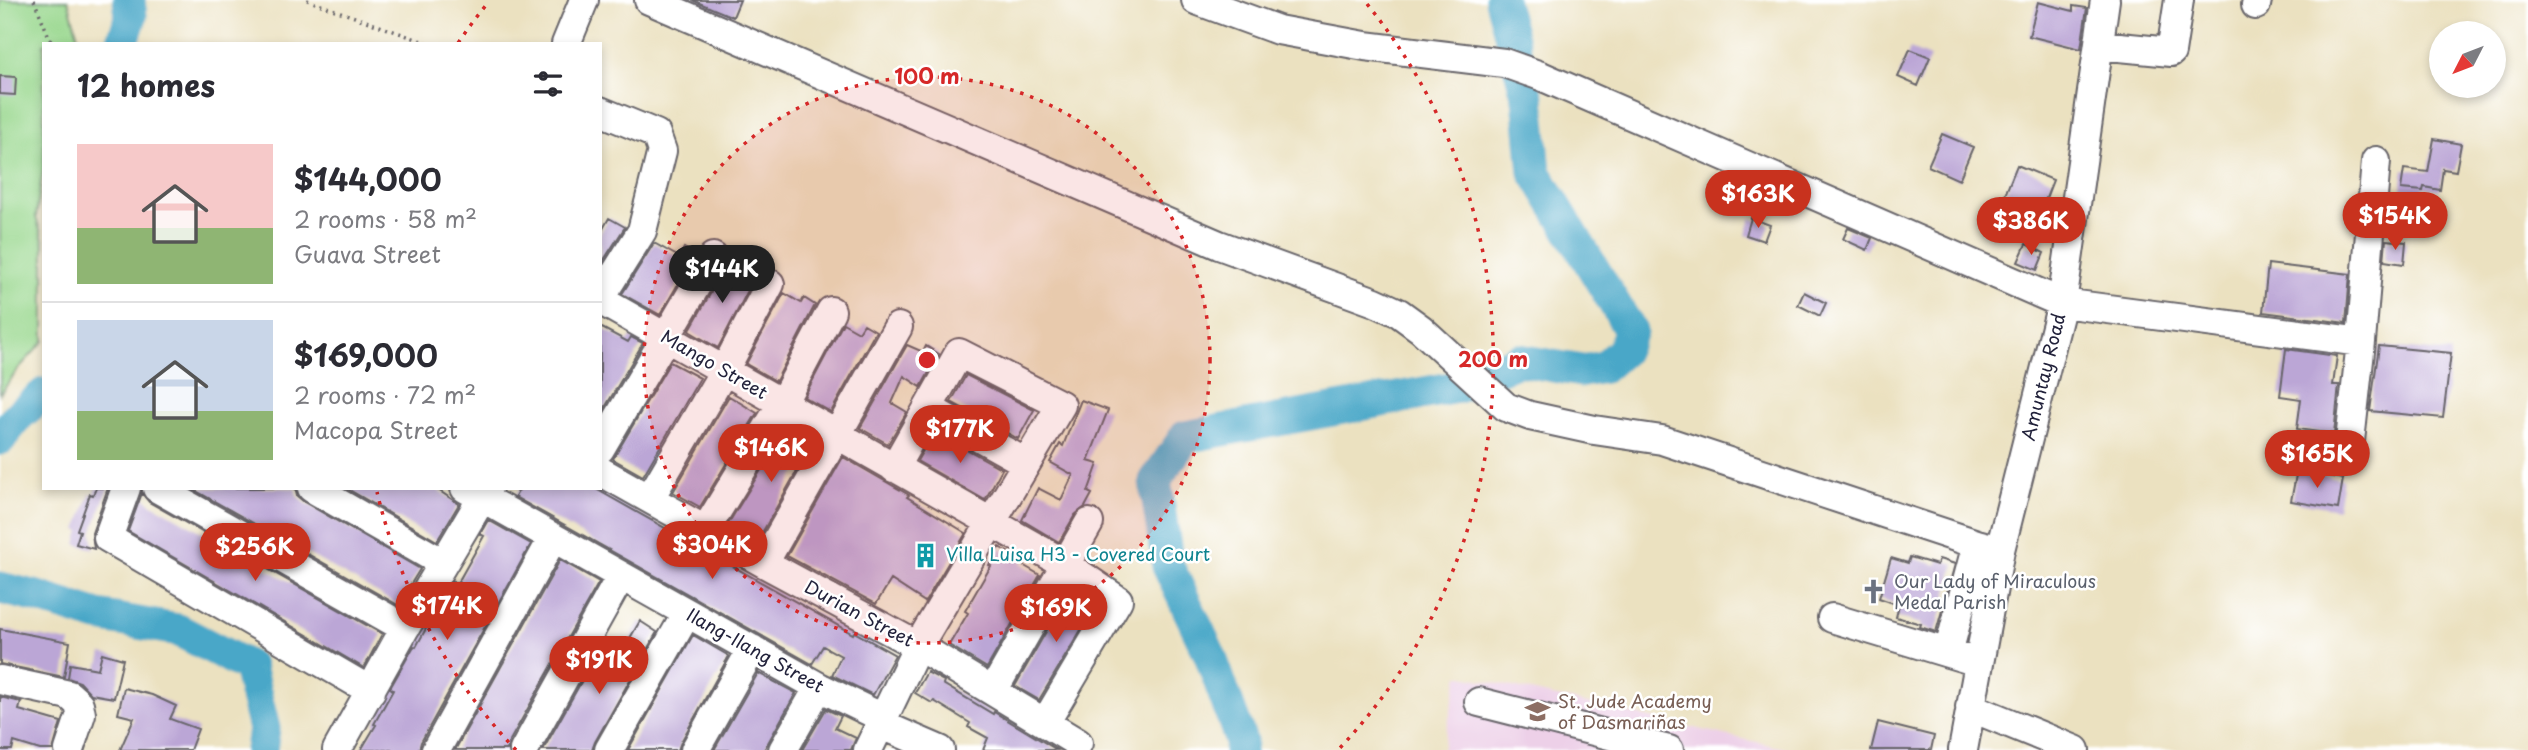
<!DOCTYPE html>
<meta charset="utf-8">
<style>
:root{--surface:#fff;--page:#f7f7f7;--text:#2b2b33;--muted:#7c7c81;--line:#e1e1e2;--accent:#c8321e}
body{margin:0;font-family:"Playpen Sans",sans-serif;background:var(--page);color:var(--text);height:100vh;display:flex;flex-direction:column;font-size:26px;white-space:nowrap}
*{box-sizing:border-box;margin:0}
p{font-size:23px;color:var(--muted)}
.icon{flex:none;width:38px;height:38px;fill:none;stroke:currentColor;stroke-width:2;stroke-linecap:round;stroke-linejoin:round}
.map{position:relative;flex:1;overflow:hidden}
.panel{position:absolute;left:42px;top:42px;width:560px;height:448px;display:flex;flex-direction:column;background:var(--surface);border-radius:0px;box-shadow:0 4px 10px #0003}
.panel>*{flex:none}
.needle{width:46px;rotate:228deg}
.fabs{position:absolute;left:2429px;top:21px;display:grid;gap:14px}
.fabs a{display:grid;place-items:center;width:77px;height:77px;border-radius:50%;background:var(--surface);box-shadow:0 4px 10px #0003;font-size:35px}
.price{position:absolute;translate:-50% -60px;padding:0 16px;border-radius:24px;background:var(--accent);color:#fff;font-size:23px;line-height:46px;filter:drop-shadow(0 2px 4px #0008)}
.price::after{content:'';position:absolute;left:50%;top:42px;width:21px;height:16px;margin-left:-10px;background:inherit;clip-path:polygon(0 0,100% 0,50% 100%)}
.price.on{background:#222;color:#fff}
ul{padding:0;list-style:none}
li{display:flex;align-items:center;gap:21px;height:175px;padding:0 35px}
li+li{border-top:2px solid var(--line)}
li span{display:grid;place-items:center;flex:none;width:196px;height:140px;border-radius:0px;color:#555}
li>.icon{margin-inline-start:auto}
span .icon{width:84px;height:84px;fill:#fffc;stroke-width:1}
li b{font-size:30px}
h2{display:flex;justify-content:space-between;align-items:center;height:84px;padding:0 35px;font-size:30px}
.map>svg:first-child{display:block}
.built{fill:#edd0e8}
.green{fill:#98d78d;stroke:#5d7c64;stroke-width:2}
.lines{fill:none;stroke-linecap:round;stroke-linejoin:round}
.river{stroke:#49a7c8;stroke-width:33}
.building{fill:#bba6d6}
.minor-casing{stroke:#68656a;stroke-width:32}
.path{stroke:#68656a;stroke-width:3.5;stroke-dasharray:2 5;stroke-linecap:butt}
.minor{stroke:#fff;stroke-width:28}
.ring{fill:none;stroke:#d62828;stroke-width:3.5;stroke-dasharray:3.5 7}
.labels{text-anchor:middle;stroke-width:5;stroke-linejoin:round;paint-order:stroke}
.street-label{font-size:18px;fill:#22223b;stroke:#fff}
.culture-label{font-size:18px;fill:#0d838f;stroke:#fff;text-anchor:start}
.worship-label{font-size:18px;fill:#5b616d;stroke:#fff;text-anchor:start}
.education-label{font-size:18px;fill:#785e54;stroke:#fff;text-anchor:start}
.centre{fill:#d62828;stroke:#fff;stroke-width:3.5}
.ring-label{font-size:21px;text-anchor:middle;font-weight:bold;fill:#d62828;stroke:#fff;stroke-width:5;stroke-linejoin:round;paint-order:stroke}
</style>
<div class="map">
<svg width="2528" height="750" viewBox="0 0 2528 750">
<rect width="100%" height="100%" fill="#fff"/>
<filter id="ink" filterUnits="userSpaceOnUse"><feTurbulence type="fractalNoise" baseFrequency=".0143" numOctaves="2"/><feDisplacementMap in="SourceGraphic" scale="14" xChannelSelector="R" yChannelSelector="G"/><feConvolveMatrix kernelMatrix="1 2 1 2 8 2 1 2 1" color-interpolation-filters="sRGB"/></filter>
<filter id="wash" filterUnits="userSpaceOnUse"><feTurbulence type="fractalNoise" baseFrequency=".00686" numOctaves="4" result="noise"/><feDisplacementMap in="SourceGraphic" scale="28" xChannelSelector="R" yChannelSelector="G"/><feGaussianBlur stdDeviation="1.57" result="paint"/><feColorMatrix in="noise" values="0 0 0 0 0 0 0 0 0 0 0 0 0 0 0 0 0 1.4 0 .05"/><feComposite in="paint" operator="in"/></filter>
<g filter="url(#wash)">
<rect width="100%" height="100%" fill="#ebe1c0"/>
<path class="built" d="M 1459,675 L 1792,750 L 1442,750 Z"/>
<path class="green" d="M 0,0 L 68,0 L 80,44 L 44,44 L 44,163 L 36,217 L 44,243 L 44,341 L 20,367 L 0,394 Z"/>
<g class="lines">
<path class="river" d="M 122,44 L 131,16 L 129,0
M 0,439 L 18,416 L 44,394
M 0,588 L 34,596 L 98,616 L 178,630 L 249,667 L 264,729 L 261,750
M 1240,750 L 1241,741 L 1210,655 L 1168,566 L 1155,481 L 1185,437 L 1457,387 L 1519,360 L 1582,371 L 1604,367 L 1622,351 L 1631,331 L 1535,172 L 1528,98 L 1501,0"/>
</g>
<g id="blocks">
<path class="building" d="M 692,0 L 740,0 L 733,17 Z
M 2038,2 L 2073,11 L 2073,6 L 2087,8 L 2081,49 L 2029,36 Z
M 1910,49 L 1930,57 L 1918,86 L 1898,77 Z
M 0,76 L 16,77 L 15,95 L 0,94 Z
M 1942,134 L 1973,147 L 1959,180 L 1928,166 Z
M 2434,139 L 2461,144 L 2456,171 L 2443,169 L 2440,190 L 2424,187 L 2423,191 L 2401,189 L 2404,169 L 2428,172 Z
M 2017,165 L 2053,180 L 2036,224 L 1999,210 Z
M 609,218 L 625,227 L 600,266 L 600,234 Z
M 1751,218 L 1770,225 L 1764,241 L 1746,235 Z
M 1848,228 L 1872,238 L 1867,250 L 1843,239 Z
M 2386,240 L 2406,242 L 2404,264 L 2384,261 Z
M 654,243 L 679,257 L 684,248 L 695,255 L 660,315 L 622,294 Z
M 2026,244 L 2044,253 L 2037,270 L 2018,262 Z
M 729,261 L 755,277 L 718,348 L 689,331 Z
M 2268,264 L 2350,274 L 2346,323 L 2263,312 Z
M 1804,292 L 1826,303 L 1820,316 L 1798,305 Z
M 784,293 L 801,303 L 804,298 L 815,305 L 776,381 L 746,364 Z
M 843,323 L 859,332 L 864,324 L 876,331 L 831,412 L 804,397 Z
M 600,327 L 628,342 L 631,337 L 643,343 L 600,416 Z
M 907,345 L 923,352 L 926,346 L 939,354 L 921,387 L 904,376 L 892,403 L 907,412 L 888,444 L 860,428 Z
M 2379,346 L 2451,353 L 2443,418 L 2370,411 Z
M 2286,349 L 2337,356 L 2333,385 L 2339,385 L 2334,434 L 2297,429 L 2301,399 L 2280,396 Z
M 670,362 L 700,378 L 643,476 L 613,459 Z
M 966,375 L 1034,410 L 1018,439 L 951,402 Z
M 729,396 L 757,413 L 700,507 L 673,492 Z
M 1081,400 L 1108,410 L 1088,461 L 1098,464 L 1088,492 L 1092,494 L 1085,507 L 1075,515 L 1059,542 L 1022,520 L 1038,488 L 1061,500 L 1073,475 L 1050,462 L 1060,444 L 1063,446 Z
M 788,426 L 814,441 L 758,540 L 728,524 Z
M 934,431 L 1002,469 L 985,500 L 917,461 Z
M 843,457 L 909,495 L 907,497 L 966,533 L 925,602 L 891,580 L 876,604 L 787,556 Z
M 2297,470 L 2343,479 L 2338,509 L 2291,501 Z
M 96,488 L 108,488 L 92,533 L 94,549 L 76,544 L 80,531 L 77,530 L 90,494 L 93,495 Z
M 191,488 L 295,488 L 297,496 L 304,502 L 420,569 L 398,605 Z
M 346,488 L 435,488 L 459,504 L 437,541 Z
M 520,488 L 594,488 L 853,634 L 854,632 L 895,655 L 873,695 L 832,675 L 841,656 L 823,646 L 812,664 L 515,497 Z
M 142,493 L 149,502 L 382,634 L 364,668 L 128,531 Z
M 488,520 L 531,544 L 421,742 L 419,750 L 361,750 L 376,725 L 374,724 L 393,690 L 390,688 L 414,646 L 416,647 L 452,581 L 457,584 L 484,536 L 480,534 Z
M 999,547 L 1023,561 L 1021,564 L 1040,575 L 987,668 L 949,645 L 968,613 L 965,611 L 991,566 L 989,565 Z
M 1910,557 L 1937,565 L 1939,559 L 1955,564 L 1936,632 L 1920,627 L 1921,624 L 1896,617 L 1899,605 L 1879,598 L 1891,558 L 1908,563 Z
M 560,560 L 599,582 L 509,742 L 507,750 L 455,750 Z
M 1071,588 L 1096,605 L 1039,700 L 1015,686 Z
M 640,621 L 657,632 L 595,742 L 592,750 L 543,750 L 594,659 L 613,667 Z
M 0,629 L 70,642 L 64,677 L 0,664 Z
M 693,635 L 729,656 L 681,742 L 678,750 L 628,750 Z
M 102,653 L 123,659 L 114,698 L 91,694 L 80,682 L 68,678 L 70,664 L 98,669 Z
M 927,672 L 944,681 L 943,684 L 993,714 L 994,712 L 1057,750 L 983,750 L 988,738 L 968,727 L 970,723 L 934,701 L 932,703 L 915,693 Z
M 758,673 L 796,693 L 764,750 L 714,750 Z
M 124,688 L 152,695 L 176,706 L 170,719 L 198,729 L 190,750 L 120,750 L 134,718 L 118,714 Z
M 0,697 L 21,702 L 19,710 L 61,722 L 53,750 L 40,750 L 14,742 L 12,750 L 0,750 Z
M 826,709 L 841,716 L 835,728 L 856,738 L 851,750 L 802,750 Z
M 1878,722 L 1934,736 L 1931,750 L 1871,750 Z"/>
</g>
</g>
<g filter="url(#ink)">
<use href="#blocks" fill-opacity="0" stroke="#68656a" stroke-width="2"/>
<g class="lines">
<defs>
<path id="minor" d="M 649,0 L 1219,245 L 1375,302 L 1399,313 L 1421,329 L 1506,407 L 1530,416 L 1594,430 L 1662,440 L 1977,544 L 2000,550
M 1196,0 L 1278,30 L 1365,46 L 1504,63 L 1541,76 L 2062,303 L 2361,342
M 2256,5 L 2257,0
M 566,44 L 584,0
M 2099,45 L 2171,52 L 2179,0
M 600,111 L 656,134 L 662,151 L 642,231 L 600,298
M 600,300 L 1065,564 L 1118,600 L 1045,723
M 928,408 L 1026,463
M 600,449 L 713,257
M 2348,459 L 2361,342 L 2376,161
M 600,471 L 764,563 L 918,646 L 1078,743
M 126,488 L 108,538 L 371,691
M 157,488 L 405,628
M 312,488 L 443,563
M 465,488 L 819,687 L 883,718
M 650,498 L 724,371 L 770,284
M 706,529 L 782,404 L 831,311
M 764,563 L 898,327
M 1832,618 L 1978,662
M 1948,653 L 1977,544
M 0,680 L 69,695 L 79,704 L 81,714 L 69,750
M 993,691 L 1089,523
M 1479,702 L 1669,750
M 1970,707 L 2075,750
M 880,724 L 940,750
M 337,750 L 405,628 L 488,488
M 436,750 L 553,538
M 524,750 L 621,576
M 609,750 L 687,613
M 695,750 L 752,649
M 783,750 L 819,687
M 868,750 L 918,646 L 1061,405 L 959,353 L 894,468
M 1963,750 L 2000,550 L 2062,303 L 2105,0"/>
</defs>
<use href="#minor" class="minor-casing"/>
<path class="path" d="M 34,0 L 52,44
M 307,0 L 430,44"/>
<use href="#minor" class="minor"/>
</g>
</g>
<circle cx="927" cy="360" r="283" fill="#d62828" fill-opacity=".12"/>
<g class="ring">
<circle cx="927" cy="360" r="283"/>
<path d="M516 750A566 566 0 0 1 377 492M458 43A566 566 0 0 1 487 4M1367 4A566 566 0 0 1 1338 750"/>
</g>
<defs>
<symbol id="building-bare" viewBox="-9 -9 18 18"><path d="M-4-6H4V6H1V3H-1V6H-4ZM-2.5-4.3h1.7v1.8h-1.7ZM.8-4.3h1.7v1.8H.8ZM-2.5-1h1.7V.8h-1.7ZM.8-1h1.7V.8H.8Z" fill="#0f9aa8" stroke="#fff" stroke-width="2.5" paint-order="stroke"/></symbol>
<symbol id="church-bare" viewBox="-9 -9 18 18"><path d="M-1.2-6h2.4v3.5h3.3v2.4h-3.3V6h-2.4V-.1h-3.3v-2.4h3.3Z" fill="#6b7280" stroke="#fff" stroke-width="2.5" paint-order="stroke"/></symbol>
<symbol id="school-bare" viewBox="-9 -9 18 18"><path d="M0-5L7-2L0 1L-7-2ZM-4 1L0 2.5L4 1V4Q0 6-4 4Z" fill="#8d6e63" stroke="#fff" stroke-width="2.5" paint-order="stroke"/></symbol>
</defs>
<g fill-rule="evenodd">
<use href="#building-bare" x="908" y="538" width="35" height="35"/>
<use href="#church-bare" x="1856" y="574" width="35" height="35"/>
<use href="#school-bare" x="1520" y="694" width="35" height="35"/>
</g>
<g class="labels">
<g class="street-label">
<text transform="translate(714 365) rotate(30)" y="6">Mango Street</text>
<text transform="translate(2044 377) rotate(-76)" y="6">Amuntay Road</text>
<text transform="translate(859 614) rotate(28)" y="6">Durian Street</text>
<text transform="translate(755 651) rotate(29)" y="6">Ilang-Ilang Street</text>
</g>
<g class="culture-label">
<text x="946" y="561">Villa Luisa H3 - Covered Court</text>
</g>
<g class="worship-label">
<text x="1894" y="588">Our Lady of Miraculous<tspan x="1894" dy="21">Medal Parish</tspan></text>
</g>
<g class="education-label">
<text x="1558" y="708">St. Jude Academy<tspan x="1558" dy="21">of Dasmariñas</tspan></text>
</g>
</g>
<circle cx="927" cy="360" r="10" class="centre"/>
<g class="ring-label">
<text x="927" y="84">100 m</text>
<text x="1493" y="367">200 m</text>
</g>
</svg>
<div class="fabs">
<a><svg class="needle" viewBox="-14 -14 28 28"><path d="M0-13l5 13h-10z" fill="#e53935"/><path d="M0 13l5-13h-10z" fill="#7c7c81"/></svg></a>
</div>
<b class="price" style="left:1758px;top:230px">$163K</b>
<b class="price" style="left:2395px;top:252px">$154K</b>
<b class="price" style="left:2031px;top:257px">$386K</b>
<b class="price on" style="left:722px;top:305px">$144K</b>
<b class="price" style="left:960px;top:465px">$177K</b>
<b class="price" style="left:771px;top:484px">$146K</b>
<b class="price" style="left:2317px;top:490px">$165K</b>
<b class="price" style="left:712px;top:581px">$304K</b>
<b class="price" style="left:255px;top:583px">$256K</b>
<b class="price" style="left:447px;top:642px">$174K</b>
<b class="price" style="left:1056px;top:644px">$169K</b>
<b class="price" style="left:599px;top:696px">$191K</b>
<section class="panel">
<h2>12 homes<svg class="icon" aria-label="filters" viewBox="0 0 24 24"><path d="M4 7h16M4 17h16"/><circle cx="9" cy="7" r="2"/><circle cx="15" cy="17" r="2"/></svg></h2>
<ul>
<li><span style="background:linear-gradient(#f6c9c9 60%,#8fb573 0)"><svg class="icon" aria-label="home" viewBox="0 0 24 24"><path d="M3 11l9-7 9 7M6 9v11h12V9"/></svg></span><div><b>$144,000</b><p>2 rooms · 58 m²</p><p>Guava Street</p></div></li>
<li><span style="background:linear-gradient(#c9d6e8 65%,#8fb573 0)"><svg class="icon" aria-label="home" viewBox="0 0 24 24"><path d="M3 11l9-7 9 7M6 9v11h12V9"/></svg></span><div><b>$169,000</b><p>2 rooms · 72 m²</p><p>Macopa Street</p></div></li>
</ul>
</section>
</div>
